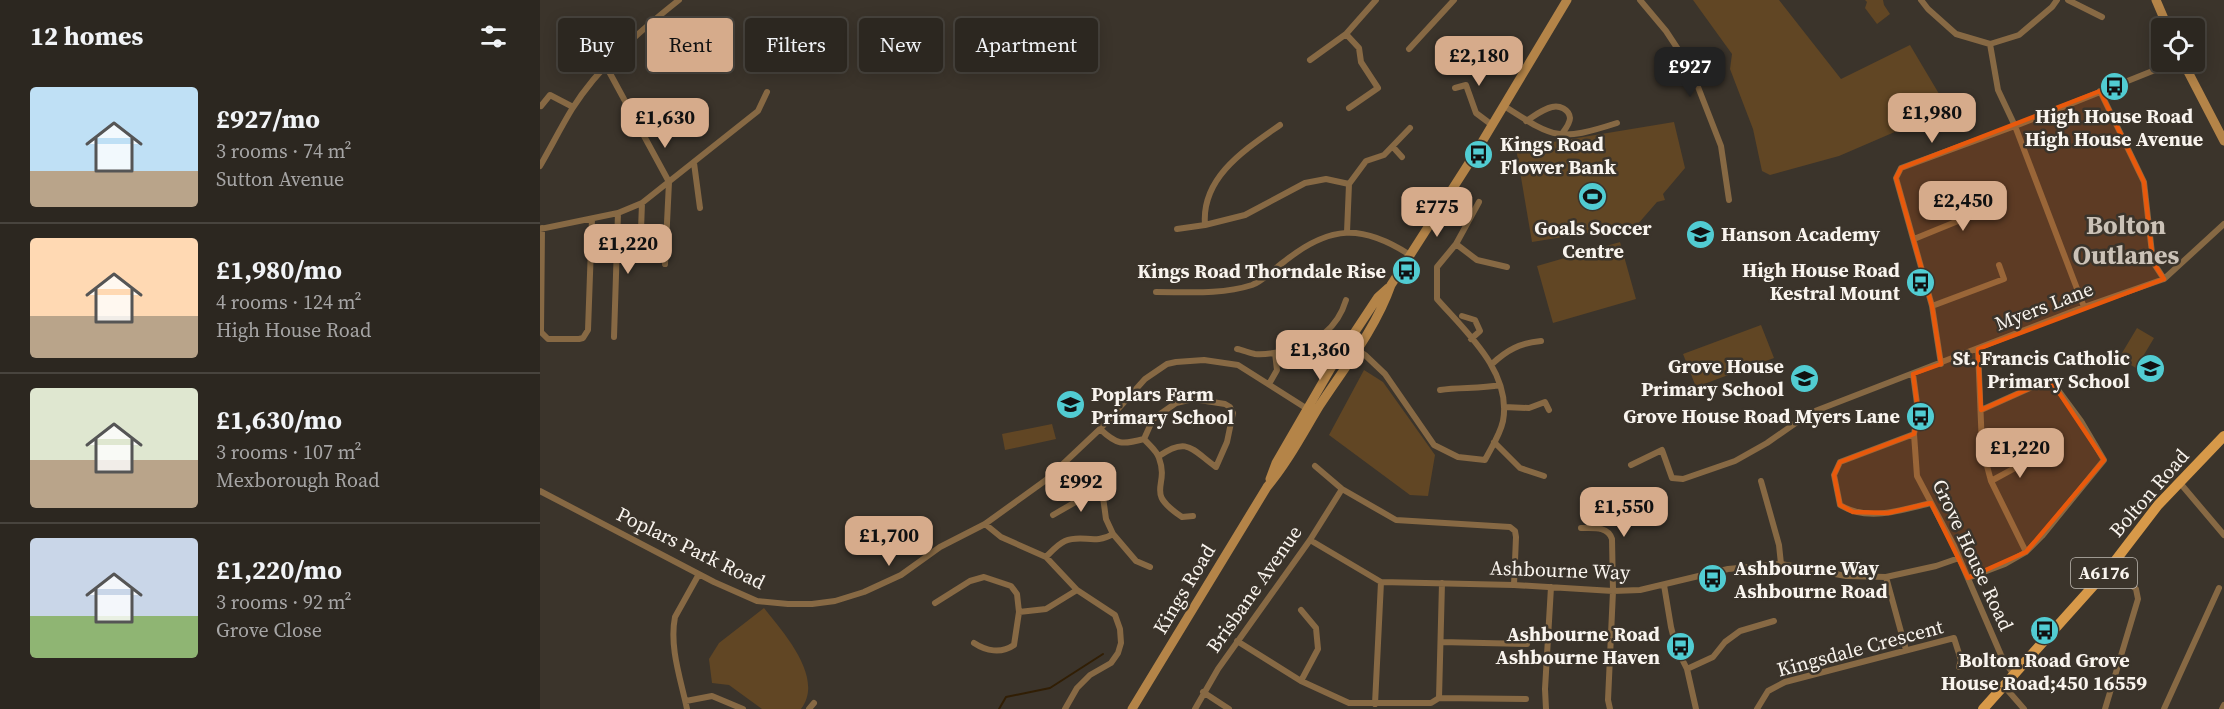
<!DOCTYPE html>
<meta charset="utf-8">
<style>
:root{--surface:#2c2720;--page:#38332d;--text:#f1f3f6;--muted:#a6a5a5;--line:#48443e;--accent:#d6ab8b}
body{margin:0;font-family:"Source Serif 4",serif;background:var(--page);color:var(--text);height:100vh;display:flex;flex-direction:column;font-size:22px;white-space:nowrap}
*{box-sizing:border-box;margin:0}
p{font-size:20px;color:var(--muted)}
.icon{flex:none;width:33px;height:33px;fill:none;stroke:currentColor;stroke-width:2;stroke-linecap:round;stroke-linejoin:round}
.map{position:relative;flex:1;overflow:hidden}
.drawer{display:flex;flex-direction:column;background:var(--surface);width:540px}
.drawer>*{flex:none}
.hud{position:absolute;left:18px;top:18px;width:570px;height:54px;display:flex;gap:12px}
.fabs{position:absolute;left:1611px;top:18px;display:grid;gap:12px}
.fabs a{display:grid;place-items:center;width:54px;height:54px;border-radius:6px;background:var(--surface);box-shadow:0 3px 15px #0003,0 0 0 2px var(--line);font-size:30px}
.price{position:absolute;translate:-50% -51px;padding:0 14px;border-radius:12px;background:var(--accent);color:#111;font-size:20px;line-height:39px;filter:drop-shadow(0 2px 3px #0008)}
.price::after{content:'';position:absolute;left:50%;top:36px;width:18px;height:14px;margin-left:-9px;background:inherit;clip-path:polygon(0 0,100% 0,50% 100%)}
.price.current{background:#222;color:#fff}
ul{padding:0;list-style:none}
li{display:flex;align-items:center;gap:18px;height:150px;padding:0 30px}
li+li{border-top:2px solid var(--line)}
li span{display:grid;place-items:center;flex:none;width:168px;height:120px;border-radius:6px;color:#555}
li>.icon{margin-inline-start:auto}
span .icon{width:72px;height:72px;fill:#fffc;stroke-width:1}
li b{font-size:26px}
h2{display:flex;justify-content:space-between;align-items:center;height:72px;padding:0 30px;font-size:26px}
.chip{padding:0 21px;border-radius:6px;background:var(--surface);box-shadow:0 3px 15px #0003,0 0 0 2px var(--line);font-size:21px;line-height:54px}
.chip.current{background:var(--accent);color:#111}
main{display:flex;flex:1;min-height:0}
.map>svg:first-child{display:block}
.green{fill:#614624}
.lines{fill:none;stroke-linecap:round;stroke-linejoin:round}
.stream{stroke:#311e04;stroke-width:2}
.street{stroke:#876944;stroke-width:6}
.secondary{stroke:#b48448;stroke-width:9}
.primary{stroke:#d79949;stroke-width:10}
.marked{fill:#e8590c;fill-opacity:0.2;stroke:#e8590c;stroke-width:4.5;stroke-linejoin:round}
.labels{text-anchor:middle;stroke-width:5;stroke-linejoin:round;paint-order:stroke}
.shield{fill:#3b342b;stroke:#c0bab4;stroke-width:1.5}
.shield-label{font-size:18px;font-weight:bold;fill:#f9f4ee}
.poi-label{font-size:20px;font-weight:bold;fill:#f9f4ee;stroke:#3b342b;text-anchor:end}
.street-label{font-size:20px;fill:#f9f4ee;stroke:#3b342b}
.district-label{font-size:26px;font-weight:bold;fill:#cbc2b7;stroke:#3b342b}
</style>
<main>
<section class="drawer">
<h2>12 homes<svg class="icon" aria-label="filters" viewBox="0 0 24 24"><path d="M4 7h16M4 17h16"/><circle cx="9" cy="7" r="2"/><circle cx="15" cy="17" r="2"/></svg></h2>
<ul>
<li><span style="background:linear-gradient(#bfe0f5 70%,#b9a48a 0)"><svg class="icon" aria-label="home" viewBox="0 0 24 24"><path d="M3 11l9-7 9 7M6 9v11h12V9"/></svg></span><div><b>£927/mo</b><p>3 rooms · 74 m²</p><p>Sutton Avenue</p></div></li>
<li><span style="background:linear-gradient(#ffd9b3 65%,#b9a48a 0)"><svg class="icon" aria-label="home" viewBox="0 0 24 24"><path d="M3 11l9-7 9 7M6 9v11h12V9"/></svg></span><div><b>£1,980/mo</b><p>4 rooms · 124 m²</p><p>High House Road</p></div></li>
<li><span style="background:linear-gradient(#dfe7d0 60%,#b9a48a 0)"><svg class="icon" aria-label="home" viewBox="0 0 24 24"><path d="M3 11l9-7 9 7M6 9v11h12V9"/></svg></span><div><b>£1,630/mo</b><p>3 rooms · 107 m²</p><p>Mexborough Road</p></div></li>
<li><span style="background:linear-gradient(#c9d6e8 65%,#8fb573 0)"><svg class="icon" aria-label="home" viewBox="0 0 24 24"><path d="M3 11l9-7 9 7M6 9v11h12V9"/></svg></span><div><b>£1,220/mo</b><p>3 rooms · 92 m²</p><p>Grove Close</p></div></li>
</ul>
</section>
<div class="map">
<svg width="1684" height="709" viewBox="0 0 1684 709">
<rect width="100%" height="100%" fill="#3b342b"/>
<path class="green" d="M 1153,0 L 1239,0 L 1301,79 L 1370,45 L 1408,109 L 1299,156 L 1230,175 L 1222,171 L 1213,129 L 1190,69 L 1192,54 Z
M 1325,0 L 1343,0 L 1344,5 L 1350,14 L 1337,24 L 1325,8 L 1327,2 Z
M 1134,122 L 1145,168 L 1123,194 L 1125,200 L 1117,202 L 1097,225 L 992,242 L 976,148 Z
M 1080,242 L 1096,299 L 1013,323 L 997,266 Z
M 1221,325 L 1234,358 L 1156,387 L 1143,354 Z
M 1597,328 L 1614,338 L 1596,368 L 1579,358 Z
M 824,370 L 843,382 L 895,455 L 888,496 L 870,495 L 789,435 Z
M 512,424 L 516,439 L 465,450 L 462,434 Z
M 224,608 C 243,632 285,678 261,709 L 222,709 L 189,685 L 172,683 L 169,659 L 179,643 Z"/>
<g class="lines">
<path class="stream" d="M 459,709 L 466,697 L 510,688 L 563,654"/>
<path class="street" d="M 1100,0 L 1126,31 L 1151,69 L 1181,146 L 1189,200
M 1381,0 L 1388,9 L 1416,34 L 1450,44 L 1479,35 L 1512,7 L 1517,0
M 1528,0 L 1562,17
M 806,34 L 819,48 L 821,62 L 838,88 L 809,108
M 1450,44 L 1458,90 L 1475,126 L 1544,307
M 869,49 L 914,0
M 770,60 L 806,34 L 836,0
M 66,66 L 129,182 L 125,264
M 915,88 L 926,85 L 936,113 L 952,125
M 1560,91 L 1604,182 L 1613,262 L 1624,279
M 1,106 L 10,95 L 33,107
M 964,106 C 1014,138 1018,142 1077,123
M 986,121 C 994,116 1003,109 1012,107 C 1019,105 1029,109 1030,118 C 1030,124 1024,131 1021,135
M 853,147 L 862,157
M 154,163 L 160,208
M 0,166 C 11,147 21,127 32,109 C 59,66 100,31 139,0
M 665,225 C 661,177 706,149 740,125
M 2,228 L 1,332 L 8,339 L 39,339 L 43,338 L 48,330 L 52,219
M 0,229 L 78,213 L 102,203 L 218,111 L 227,92
M 637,229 L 665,225 L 705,215 L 765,183 L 786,179 L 809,184
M 807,232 L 809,184 L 826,161 L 844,155 L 870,128
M 1374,239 L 1440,212 L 1438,207
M 916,244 L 937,260 L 967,267
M 100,257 L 102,203
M 616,292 C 647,292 681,295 712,285 C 723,281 735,268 745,261 C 790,225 822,224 870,255
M 1392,306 L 1464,279 L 1459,265
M 922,316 L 935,320 L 940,331 L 931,339
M 74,337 L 78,213
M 807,343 L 825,355 L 845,374 L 894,445 L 918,457 L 945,460 C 951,448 960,435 963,421 C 972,372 926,332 897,299 L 897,267 L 916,244 L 939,202
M 697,349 C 703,350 709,353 715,354 C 724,355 735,353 744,351 C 774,345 797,330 806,300
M 1438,349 L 1442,447 L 1451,481 L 1486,552
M 952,364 C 967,350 980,343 1001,341
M 1401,364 L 1392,306 L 1356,178 L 1361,168 L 1475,126 L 1635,62
M 1373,374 L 1378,411 L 1374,434 L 1377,476 L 1414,546 L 1461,655 L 1473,674
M 729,384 L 737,370 L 735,353
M 900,390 C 920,387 940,389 960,385
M 964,407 L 989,408 L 1005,402 L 1009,410
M 560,429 C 577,445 582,445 604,439 C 609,445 617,451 619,458 C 630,488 603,491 642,517 L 653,516
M 1374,434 L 1300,462 L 1294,475 L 1300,505 C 1328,522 1361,510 1391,503
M 604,439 L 613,419 L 636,403 L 653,399 L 685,404 L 690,407 L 693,413 L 687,442 L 676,467 C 652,450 648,436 619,456
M 954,442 L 980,468 L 1004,476
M 1091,465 L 1122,450 L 1132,478 L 1143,479 L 1195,461 L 1227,443 L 1270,413 L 1544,307 L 1624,279 L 1684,224
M 775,466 L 802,489 L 856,520 L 970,527 L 975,531 L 976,537 L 974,585
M 557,476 L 558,489 L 563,497 L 566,519 L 573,534 L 596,561 L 610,567
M 1221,481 L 1239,545 L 1241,564
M 1451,481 L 1499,455
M 1640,483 L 1684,535
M 0,491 L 174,582 L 217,601 L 248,604 L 272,604 L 295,601 L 324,592 L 361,575 L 400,547 L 445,524 L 506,480 L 560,429 L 605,379 L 627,364 L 636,362 L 664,360 L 698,365 L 769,410
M 513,515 L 558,489
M 445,524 L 461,537 L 506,557 L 537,590 L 575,615 L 580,629 L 581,643 L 578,653 L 571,663 L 550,675 L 537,688 L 525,709
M 1041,528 C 1053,528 1068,526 1072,539 L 1073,591 L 1068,700 L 1070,709
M 770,540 L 841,582 L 974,585 L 1073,591 L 1100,590 L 1188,569 L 1241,564 L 1306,576 L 1346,577 L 1396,566 L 1419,558
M 506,557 C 511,552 518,544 525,541 C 542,534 555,545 573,534
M 1346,577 L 1366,650
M 1428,578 L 1465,564 L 1486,552 L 1502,536 L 1564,460 L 1541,421 L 1510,379 L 1441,410
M 1124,585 L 1131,627 L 1136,647 L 1147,669 L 1156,709
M 395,603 L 430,581 L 444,577 L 471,586 L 477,594 L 479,612
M 761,610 L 776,628 L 778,649 L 761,681
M 697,641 L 761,681 L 809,703 L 891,703 L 899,698
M 901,642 L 987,644
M 434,643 C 446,651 461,654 474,645 L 479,612 L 506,609 L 537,590
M 1147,669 L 1173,657 L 1185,642 L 1200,631 L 1234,621
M 1464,686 L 1484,709
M 663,692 L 689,709
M 899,698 L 902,583
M 899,698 L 986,699
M 146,701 L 172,696 L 203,709
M 835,704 L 841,582
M 147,709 C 141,680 129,647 135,617 L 159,574
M 269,709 L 274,703
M 655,709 L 678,669 L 770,540 L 802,489
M 1006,709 L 1005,689 L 1011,587
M 1217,709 L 1228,691 L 1245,682 L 1414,638 L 1421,660 L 1419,667
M 1565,709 L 1598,599 L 1596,589 L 1583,578 L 1572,565
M 1624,709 L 1679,588
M 1682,709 L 1684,705"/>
<path class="secondary" d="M 1616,0 L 1628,28
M 1643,62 L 1684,141
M 730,479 L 736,463 L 791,368 L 838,297 L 848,288
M 592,709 L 727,487 C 748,462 763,433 780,405 C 805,367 836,328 851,285 L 936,152 L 1027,0"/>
<path class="primary" d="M 1443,709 L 1572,565 L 1618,505 L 1684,436"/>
</g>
<path class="marked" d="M 1560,91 L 1604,182 L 1613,262 L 1624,279 L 1438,349 L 1441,410 L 1510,379 L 1564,460 L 1486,552 L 1428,578 L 1391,503 L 1348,513 L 1313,512 L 1300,505 L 1294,475 L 1300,462 L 1374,434 L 1378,411 L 1373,374 L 1401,364 L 1392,306 L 1356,178 L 1361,168 Z"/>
<defs>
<symbol id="bus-disc" viewBox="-11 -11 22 22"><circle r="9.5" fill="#51ccd2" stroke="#3b342b"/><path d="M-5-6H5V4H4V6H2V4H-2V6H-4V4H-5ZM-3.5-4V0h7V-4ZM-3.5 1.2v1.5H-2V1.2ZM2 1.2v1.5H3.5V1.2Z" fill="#111"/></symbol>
<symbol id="stadium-disc" viewBox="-11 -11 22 22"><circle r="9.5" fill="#51ccd2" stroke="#3b342b"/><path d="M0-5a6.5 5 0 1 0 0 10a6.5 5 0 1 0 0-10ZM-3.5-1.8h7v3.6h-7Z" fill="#111"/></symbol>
<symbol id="school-disc" viewBox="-11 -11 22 22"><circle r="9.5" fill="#51ccd2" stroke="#3b342b"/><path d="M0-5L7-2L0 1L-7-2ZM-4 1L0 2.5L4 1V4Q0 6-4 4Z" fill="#111"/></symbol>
</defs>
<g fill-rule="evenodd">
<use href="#bus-disc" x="1558" y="70" width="33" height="33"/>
<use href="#bus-disc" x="922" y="138" width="33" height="33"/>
<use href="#stadium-disc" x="1036" y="180" width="33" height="33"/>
<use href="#school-disc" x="1144" y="218" width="33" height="33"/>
<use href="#bus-disc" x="850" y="254" width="33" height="33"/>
<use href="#bus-disc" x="1364" y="266" width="33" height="33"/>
<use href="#school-disc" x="1594" y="352" width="33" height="33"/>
<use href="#school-disc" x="1248" y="362" width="33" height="33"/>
<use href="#school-disc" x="514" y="388" width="33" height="33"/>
<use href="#bus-disc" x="1364" y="400" width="33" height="33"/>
<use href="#bus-disc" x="1156" y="562" width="33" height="33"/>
<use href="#bus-disc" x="1488" y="614" width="33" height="33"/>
<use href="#bus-disc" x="1124" y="630" width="33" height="33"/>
</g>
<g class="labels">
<rect class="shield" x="1531" y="558" width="66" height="30" rx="4.5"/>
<g class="shield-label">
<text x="1564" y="579">A6176</text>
</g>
<g class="poi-label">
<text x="1574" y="123" text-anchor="middle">High House Road<tspan x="1574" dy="23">High House Avenue</tspan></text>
<text x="960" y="151" text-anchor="start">Kings Road<tspan x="960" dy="23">Flower Bank</tspan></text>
<text x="1053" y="235" text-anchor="middle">Goals Soccer<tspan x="1053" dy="23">Centre</tspan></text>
<text x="1181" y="241" text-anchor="start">Hanson Academy</text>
<text x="1360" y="277">High House Road<tspan x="1360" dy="23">Kestral Mount</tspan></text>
<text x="846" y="278">Kings Road Thorndale Rise</text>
<text x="1590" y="365">St. Francis Catholic<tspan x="1590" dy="23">Primary School</tspan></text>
<text x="1244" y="373">Grove House<tspan x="1244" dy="23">Primary School</tspan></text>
<text x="551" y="401" text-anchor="start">Poplars Farm<tspan x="551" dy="23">Primary School</tspan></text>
<text x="1360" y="423">Grove House Road Myers Lane</text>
<text x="1194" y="575" text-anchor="start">Ashbourne Way<tspan x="1194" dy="23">Ashbourne Road</tspan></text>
<text x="1120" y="641">Ashbourne Road<tspan x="1120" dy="23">Ashbourne Haven</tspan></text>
<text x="1504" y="667" text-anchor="middle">Bolton Road Grove<tspan x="1504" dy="23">House Road;450 16559</tspan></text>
</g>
<g class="street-label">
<text transform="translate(1504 306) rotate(-21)" y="7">Myers Lane</text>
<text transform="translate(1609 493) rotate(-49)" y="7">Bolton Road</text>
<text transform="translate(151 548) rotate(26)" y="7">Poplars Park Road</text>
<text transform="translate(1433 555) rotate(65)" y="7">Grove House Road</text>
<text transform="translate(1020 570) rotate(2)" y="7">Ashbourne Way</text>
<text transform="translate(644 589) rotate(-59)" y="7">Kings Road</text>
<text transform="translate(714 589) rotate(-55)" y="7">Brisbane Avenue</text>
<text transform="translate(1320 648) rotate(-15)" y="7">Kingsdale Crescent</text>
</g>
<g class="district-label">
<text x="1586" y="234">Bolton<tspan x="1586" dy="30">Outlanes</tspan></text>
</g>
</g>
</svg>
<div class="fabs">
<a><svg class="icon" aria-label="locate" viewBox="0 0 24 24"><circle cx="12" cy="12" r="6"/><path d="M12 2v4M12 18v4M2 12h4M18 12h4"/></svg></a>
</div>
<b class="price" style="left:939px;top:87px">£2,180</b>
<b class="price current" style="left:1150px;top:98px">£927</b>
<b class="price" style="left:1392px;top:144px">£1,980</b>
<b class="price" style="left:125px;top:149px">£1,630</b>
<b class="price" style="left:1423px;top:232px">£2,450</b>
<b class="price" style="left:897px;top:238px">£775</b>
<b class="price" style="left:88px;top:275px">£1,220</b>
<b class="price" style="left:780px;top:381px">£1,360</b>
<b class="price" style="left:1480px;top:479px">£1,220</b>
<b class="price" style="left:541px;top:513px">£992</b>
<b class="price" style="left:1084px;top:538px">£1,550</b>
<b class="price" style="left:349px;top:567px">£1,700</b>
<div class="hud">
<a class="chip">Buy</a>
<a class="chip current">Rent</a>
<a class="chip">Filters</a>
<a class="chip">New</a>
<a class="chip">Apartment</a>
</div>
</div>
</main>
